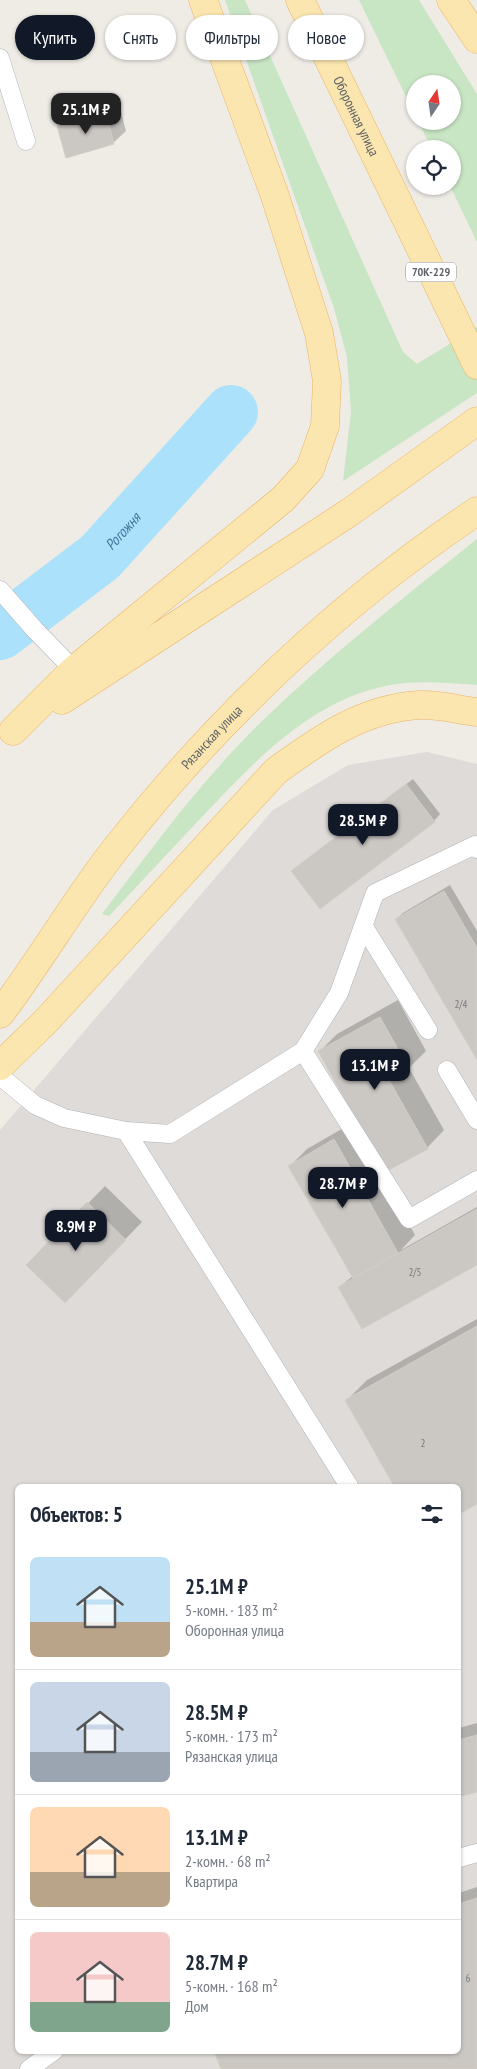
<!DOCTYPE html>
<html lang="ru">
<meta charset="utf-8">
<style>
:root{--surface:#fff;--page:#f2f2f3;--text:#1f2937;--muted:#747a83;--line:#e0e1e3;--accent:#111827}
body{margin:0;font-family:"PT Sans Narrow",sans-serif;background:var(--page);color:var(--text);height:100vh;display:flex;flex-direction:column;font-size:19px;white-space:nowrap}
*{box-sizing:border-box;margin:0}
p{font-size:16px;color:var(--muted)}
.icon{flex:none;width:28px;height:28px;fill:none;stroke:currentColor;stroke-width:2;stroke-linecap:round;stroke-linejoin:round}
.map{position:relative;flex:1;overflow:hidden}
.panel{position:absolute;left:15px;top:1484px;width:446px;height:570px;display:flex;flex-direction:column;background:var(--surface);border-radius:8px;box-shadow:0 1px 4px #0004}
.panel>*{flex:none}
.banner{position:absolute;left:15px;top:15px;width:448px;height:45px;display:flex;gap:10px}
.needle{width:32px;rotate:13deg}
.buttons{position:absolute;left:406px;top:75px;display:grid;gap:10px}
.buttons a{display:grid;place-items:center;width:55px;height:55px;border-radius:50%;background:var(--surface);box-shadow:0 1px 4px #0004;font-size:25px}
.price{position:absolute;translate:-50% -42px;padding:0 11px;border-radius:10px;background:var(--accent);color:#fff;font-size:16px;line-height:32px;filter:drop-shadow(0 1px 2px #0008)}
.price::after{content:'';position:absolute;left:50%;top:30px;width:15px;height:11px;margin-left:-8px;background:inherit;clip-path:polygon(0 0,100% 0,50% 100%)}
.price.active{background:#222;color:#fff}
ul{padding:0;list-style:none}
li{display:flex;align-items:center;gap:15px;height:125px;padding:0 15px}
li+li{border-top:1px solid var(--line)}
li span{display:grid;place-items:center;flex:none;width:140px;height:100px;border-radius:8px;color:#555}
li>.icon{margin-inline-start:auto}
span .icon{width:60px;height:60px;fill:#fffc;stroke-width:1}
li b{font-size:21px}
h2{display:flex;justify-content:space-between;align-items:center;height:60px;padding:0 15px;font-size:21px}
.tag{padding:0 18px;border-radius:22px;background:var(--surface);box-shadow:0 1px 4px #0004;font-size:18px;line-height:45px}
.tag.active{background:var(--accent);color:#fff}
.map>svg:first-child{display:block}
.industrial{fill:#dedbd8;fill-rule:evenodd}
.green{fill:#c8e5c4}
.shadow{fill:#0003}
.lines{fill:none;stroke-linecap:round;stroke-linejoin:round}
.river{stroke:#abe1fb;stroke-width:54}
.building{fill:#cbc7c3;stroke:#d4cdc5}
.lane-casing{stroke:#b1b4b8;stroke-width:19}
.primary-casing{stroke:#ebb564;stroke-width:29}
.lane{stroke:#fff;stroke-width:18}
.primary{stroke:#fbe6af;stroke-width:28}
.labels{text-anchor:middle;stroke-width:4;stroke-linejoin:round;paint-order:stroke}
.number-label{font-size:11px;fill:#797b7d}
.shield{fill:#fff;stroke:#8e9194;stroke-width:1}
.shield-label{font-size:12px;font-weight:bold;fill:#5e6266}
.street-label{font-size:14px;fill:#5e6266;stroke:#fff}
.water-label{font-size:15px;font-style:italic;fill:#41779b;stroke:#fff}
</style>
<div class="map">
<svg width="477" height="2069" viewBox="0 0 477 2069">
<rect width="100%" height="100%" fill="#efece6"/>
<path class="industrial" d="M 427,752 L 477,764 L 477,2069 L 0,2069 L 0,1130 L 273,810 L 348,765 ZM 18,1486 L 459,1486 L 459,2051 L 18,2051 Z"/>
<path class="green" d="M 225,0 L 245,0 L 403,352 L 417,364 L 477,327 L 477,393 L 343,481 L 351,412 L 347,357 L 334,308 Z
M 359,0 L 419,0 L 477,94 L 477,242 L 450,186 L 452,186 L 452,149 L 432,149 L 418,121 L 452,121 L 452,84 L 415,84 L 415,115 Z
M 477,539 L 477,685 C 449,683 418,680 390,685 C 310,700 253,763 199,820 C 169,852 139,884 109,916 L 102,914 C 152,848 201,781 260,723 C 328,657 403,598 477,539 Z"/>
<path class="shadow" d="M 118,101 L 126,131 L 113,143 L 59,126 L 71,113 Z
M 413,779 L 440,814 L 434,821 L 299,865 Z
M 450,885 L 477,931 L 477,1058 L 396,919 L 403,913 Z
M 398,1000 L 426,1051 L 409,1068 L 444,1130 L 427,1148 L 320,1051 L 337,1034 Z
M 352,1123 L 415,1235 L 401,1250 L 477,1207 L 477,1263 L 339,1287 L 353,1276 L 290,1166 L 307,1149 Z
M 105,1186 L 142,1222 L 65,1301 L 28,1265 Z
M 477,1319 L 477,1503 L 459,1513 L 459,1486 L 395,1486 L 347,1400 L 367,1380 Z
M 477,1723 L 477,1791 L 459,1796 L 459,1728 Z
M 477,1887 L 477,2069 L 222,2069 L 459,2051 L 459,1893 Z"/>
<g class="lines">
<path class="river" id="s1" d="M 0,633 L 100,557 L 231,412"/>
</g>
<path class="building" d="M 106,113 L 114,144 L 66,158 L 57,126 Z
M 406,784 L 435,822 L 320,909 L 291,871 Z
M 444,891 L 477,948 L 477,1060 L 395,919 Z
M 380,1017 L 409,1069 L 389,1080 L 428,1149 L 385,1172 L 318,1051 Z
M 334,1139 L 398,1253 L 353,1278 L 288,1166 Z
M 87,1202 L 126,1240 L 65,1303 L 26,1265 Z
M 477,1209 L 477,1265 L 362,1329 L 338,1287 Z
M 477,1326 L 477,1504 L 459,1514 L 459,1486 L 394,1486 L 345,1400 Z
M 477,1735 L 477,1792 L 459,1797 L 459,1740 Z
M 477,1898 L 477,2069 L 221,2069 L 214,2051 L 459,2051 L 459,1904 Z"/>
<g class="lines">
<defs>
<path id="lane" d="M 0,58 L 26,141
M 0,590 L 35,630 L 74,670
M 364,927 L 428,1030
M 303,1051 L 409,1219 L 477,1180
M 447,1070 L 477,1120
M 0,1076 L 35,1105 L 64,1118 L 126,1131 L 170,1134 L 303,1051 L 339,993 L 375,893 L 475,845 L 477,849
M 126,1131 L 349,1486
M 459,1858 L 477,1853
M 29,2069 L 54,2051"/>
<g id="primary">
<path id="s2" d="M 300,0 L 477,365"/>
<path d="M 451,0 L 477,39"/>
<path d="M 62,700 L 350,512 L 477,421"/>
<path d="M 13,731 L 74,670 L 283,499 L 310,469 L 325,426 L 327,381 L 319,333 L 275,196 L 203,0"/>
<path id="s3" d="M 0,1014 C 41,960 75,900 117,847 C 218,718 341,602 477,511"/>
<path d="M 0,1066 L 46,1021 L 276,771 C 320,739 363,708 420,705 C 438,704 459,710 477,712"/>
</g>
</defs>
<use href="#lane" class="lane-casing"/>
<use href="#primary" class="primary-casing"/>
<use href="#lane" class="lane"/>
<use href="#primary" class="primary"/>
</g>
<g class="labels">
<g class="number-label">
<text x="461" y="1008">2/4</text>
<text x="415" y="1276">2/5</text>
<text x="423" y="1447">2</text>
<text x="468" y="1982">6</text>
</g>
<rect class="shield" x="406" y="262.5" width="50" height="19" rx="4"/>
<g class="shield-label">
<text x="431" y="276">70К-229</text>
</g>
<g class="street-label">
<text dy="5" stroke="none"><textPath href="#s2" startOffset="129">Оборонная улица</textPath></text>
<text dy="5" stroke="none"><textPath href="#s3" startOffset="349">Рязанская улица</textPath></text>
</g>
<g class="water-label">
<text dy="5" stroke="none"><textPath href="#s1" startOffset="160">Рогожня</textPath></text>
</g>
</g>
</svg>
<div class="buttons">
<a><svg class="needle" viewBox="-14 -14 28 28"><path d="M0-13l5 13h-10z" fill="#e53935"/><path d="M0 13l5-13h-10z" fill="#747a83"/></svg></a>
<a><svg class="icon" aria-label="locate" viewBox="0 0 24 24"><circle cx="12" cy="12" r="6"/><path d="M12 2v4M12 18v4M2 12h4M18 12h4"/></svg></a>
</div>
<b class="price active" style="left:86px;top:135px">25.1M ₽</b>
<b class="price" style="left:363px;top:846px">28.5M ₽</b>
<b class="price" style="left:375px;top:1091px">13.1M ₽</b>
<b class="price" style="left:343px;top:1209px">28.7M ₽</b>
<b class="price" style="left:76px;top:1252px">8.9M ₽</b>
<div class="banner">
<a class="tag active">Купить</a>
<a class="tag">Снять</a>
<a class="tag">Фильтры</a>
<a class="tag">Новое</a>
</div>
<section class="panel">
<h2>Объектов: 5<svg class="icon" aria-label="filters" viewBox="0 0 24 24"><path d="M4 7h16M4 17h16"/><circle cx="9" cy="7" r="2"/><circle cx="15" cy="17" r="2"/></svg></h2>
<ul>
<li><span style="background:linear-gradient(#bfe0f5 65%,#b9a48a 0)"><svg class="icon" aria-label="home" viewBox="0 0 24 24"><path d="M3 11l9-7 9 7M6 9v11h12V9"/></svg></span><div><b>25.1M ₽</b><p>5-комн. · 183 m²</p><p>Оборонная улица</p></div></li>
<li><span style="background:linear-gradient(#c9d6e8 70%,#9aa5b1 0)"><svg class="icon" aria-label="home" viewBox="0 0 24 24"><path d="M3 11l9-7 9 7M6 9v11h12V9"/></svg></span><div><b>28.5M ₽</b><p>5-комн. · 173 m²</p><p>Рязанская улица</p></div></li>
<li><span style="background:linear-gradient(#ffd9b3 65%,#b9a48a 0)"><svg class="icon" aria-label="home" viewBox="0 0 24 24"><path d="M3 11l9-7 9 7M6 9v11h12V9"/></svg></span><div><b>13.1M ₽</b><p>2-комн. · 68 m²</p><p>Квартира</p></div></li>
<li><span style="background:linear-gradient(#f6c9c9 70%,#7fa58c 0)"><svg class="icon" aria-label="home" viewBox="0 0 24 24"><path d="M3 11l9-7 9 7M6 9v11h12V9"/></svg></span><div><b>28.7M ₽</b><p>5-комн. · 168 m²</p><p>Дом</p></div></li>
</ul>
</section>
</div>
